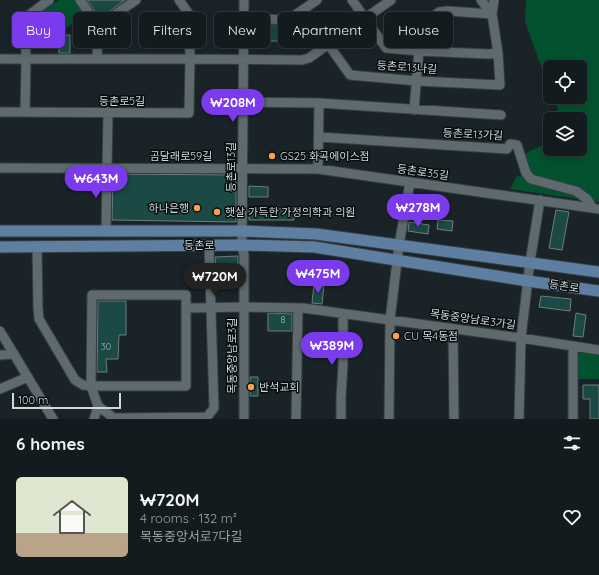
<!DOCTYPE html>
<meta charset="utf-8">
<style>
:root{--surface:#141b1e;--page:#21282b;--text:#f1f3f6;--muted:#9da1a4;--line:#33393c;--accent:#7c3aed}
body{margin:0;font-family:Quicksand,"Noto Sans KR",sans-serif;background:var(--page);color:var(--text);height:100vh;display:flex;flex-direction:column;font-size:15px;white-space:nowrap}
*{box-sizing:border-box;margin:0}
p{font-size:13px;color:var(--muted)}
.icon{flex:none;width:22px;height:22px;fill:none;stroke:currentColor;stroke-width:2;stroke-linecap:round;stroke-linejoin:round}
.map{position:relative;height:419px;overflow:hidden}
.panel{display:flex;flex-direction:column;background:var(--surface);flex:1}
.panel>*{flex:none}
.guide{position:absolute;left:12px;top:12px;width:575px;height:36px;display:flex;gap:8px}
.fabs{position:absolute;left:543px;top:60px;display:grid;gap:8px}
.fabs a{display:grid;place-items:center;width:44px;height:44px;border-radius:6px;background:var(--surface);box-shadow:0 2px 10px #0003,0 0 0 1px var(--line);font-size:20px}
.scale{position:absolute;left:12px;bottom:10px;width:109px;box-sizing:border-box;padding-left:4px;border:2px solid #d1d8da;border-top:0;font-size:11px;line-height:14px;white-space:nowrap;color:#d1d8da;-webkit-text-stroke:3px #080d0e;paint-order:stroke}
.price{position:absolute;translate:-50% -34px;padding:0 9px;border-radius:14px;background:var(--accent);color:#fff;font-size:13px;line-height:26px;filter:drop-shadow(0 1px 2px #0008)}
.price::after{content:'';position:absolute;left:50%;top:24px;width:12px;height:9px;margin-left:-6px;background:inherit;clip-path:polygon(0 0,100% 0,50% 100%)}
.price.active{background:#222;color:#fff}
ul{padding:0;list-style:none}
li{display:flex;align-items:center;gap:12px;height:100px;padding:0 16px}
li span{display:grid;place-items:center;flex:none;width:112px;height:80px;border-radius:6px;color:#555}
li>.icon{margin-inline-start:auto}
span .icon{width:48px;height:48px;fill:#fffc;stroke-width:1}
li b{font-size:17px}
h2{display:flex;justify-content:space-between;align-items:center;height:48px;padding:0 16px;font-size:17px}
.tag{padding:0 14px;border-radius:6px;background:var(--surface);box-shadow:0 2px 10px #0003,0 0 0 1px var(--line);font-size:14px;line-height:36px}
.tag.active{background:var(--accent);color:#fff}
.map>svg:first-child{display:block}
.green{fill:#03522f}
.building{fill:#1b4945;stroke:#707d7b}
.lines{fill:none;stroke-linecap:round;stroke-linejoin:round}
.minor-casing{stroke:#363e41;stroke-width:11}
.major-casing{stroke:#363e41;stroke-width:13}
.minor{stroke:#5e6a6e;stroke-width:9}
.major{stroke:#5f7fa2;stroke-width:11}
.poi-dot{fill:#fa9f4f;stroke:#080d0e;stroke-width:1.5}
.labels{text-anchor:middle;stroke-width:3;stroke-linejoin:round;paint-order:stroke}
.number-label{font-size:9px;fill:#a4b4b5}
.street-label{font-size:11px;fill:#d1d8da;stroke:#080d0e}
.poi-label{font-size:11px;fill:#d1d8da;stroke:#080d0e;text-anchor:start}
</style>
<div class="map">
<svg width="599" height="419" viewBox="0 0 599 419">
<rect width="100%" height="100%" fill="#1a2428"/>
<path class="green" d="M 59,0 L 75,0 L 85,15 L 56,35 L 41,12 Z
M 526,0 L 599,0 L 599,202 L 510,189 L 517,176 L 526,177 L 526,153 L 550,142 L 550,149 L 580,149 L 580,119 L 560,119 L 559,112 L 553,97 L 580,97 L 580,67 L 550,67 L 550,91 L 525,21 Z
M 585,350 L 599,353 L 599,379 L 576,379 L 577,355 Z"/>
<path class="building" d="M 87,0 L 125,0 L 100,18 Z
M 250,24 L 290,25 L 291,41 L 250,41 Z
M 58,35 L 70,35 L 70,53 L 59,53 Z
M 113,174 L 236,175 L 236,222 L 112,220 Z
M 249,186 L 268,187 L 268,197 L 249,197 Z
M 249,209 L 294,209 L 294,220 L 249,220 Z
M 556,210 L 569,212 L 562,250 L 549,248 Z
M 438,220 L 453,221 L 452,231 L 437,229 Z
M 409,222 L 429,225 L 428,234 L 408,231 Z
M 238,256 L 238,269 L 216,270 L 215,257 Z
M 314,284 L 324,285 L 322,304 L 312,303 Z
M 541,296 L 571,299 L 570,311 L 539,307 Z
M 98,301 L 126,301 L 126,335 L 119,335 L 118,359 L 106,359 L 107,372 L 97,372 Z
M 268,313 L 292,314 L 292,331 L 268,331 Z
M 576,313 L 586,315 L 583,337 L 573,336 Z
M 250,377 L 258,377 L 258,396 L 250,396 Z
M 583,385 L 599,385 L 599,419 L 590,419 L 590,399 L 583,399 Z"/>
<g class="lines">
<defs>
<path id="minor" d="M 80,0 L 98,26
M 352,0 L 386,48 L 419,51 L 488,54 L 498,53
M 244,18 L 288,20 L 317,0
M 328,44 L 350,75 L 417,81 L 500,85 L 498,53 L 492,14 L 481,0
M 0,59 L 190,59 L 302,60 L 309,58 L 391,0
M 97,59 L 98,26 L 136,0
M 243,102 L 319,103 L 501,115
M 414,110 L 421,26 L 439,12 L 447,11 L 492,14 L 494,0
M 0,112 L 189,113 L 190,59 L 189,14 L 179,0
M 25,112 L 26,60 L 25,18 L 49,0
M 319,137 L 507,149 L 510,144 L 517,145 L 526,173 L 531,179 L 576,191 L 587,199 L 592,207
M 0,168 L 318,169 L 599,209
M 318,169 L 319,103
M 106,231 L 108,112
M 37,246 L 38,308 L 39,319 L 75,380 L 83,385 L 91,386 L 186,386 L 186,295 L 92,295 L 91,386 L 98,406 L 94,419
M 186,308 L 244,307 L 303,308 L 521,338 L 599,350
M 453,329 L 454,419
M 0,331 L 53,419
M 0,355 L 14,354
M 0,389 L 28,377
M 98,406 L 114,418 L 207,417 L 214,408 L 209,245
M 244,419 L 244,255 L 242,245 L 242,231 L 244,0
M 296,419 L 298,308
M 341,419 L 341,398 L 343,364 L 343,314
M 389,419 L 390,320 L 399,245 L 410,182
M 519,419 L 521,338 L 530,262 L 540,200
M 573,419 L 573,353 L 574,346"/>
<path id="major" d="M 0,231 L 242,231 L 316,234 L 599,272
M 0,247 L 242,245 L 314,247 L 528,281 L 599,291"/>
</defs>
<use href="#minor" class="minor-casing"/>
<use href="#major" class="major-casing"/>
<use href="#minor" class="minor"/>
<use href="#major" class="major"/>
</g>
<g class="poi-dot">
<circle cx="272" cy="156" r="4"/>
<circle cx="197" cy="208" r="4"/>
<circle cx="217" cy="212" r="4"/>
<circle cx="396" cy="336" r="4"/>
<circle cx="251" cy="387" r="4"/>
</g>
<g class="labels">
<g class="number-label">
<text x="283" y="323">8</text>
<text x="106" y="350">30</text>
</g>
<g class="street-label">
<text transform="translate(407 67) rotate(4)" y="4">등촌로13나길</text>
<text x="122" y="105">등촌로5길</text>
<text transform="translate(473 134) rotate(3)" y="4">등촌로13가길</text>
<text x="181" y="160">곰달래로59길</text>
<text transform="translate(231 167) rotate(-90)" y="4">등촌로13길</text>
<text transform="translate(423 172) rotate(8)" y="4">등촌로35길</text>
<text x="199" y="249">등촌로</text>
<text transform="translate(564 286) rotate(8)" y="4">등촌로</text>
<text transform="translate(473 319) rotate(8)" y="4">목동중앙남로3가길</text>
<text transform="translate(232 356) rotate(-90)" y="4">목동중앙남로3길</text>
</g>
<g class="poi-label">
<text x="280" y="160">GS25 화곡에이스점</text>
<text x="189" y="212" text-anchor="end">하나은행</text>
<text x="225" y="216">햇살 가득한 가정의학과 의원</text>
<text x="404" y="340">CU 목4동점</text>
<text x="259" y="391">반석교회</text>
</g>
</g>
</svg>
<div class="fabs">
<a><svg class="icon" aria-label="locate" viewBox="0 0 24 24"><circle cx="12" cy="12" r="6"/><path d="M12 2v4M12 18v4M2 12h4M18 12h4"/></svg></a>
<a><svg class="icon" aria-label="layers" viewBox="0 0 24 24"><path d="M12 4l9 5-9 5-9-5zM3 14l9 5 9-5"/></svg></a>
</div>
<div class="scale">100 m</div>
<b class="price" style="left:233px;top:123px">₩208M</b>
<b class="price" style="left:96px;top:199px">₩643M</b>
<b class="price" style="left:418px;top:228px">₩278M</b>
<b class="price" style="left:318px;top:294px">₩475M</b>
<b class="price active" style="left:215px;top:297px">₩720M</b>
<b class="price" style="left:332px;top:366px">₩389M</b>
<div class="guide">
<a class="tag active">Buy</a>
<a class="tag">Rent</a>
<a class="tag">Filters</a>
<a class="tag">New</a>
<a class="tag">Apartment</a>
<a class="tag">House</a>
</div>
</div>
<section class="panel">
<h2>6 homes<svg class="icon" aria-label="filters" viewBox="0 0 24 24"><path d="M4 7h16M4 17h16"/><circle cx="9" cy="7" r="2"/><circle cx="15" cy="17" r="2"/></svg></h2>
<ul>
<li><span style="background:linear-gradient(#dfe7d0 70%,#b9a48a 0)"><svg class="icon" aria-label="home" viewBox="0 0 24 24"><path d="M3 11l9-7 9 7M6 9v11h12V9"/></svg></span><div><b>₩720M</b><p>4 rooms · 132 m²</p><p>목동중앙서로7다길</p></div><svg class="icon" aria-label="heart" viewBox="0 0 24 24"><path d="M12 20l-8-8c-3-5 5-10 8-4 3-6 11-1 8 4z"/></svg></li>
</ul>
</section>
